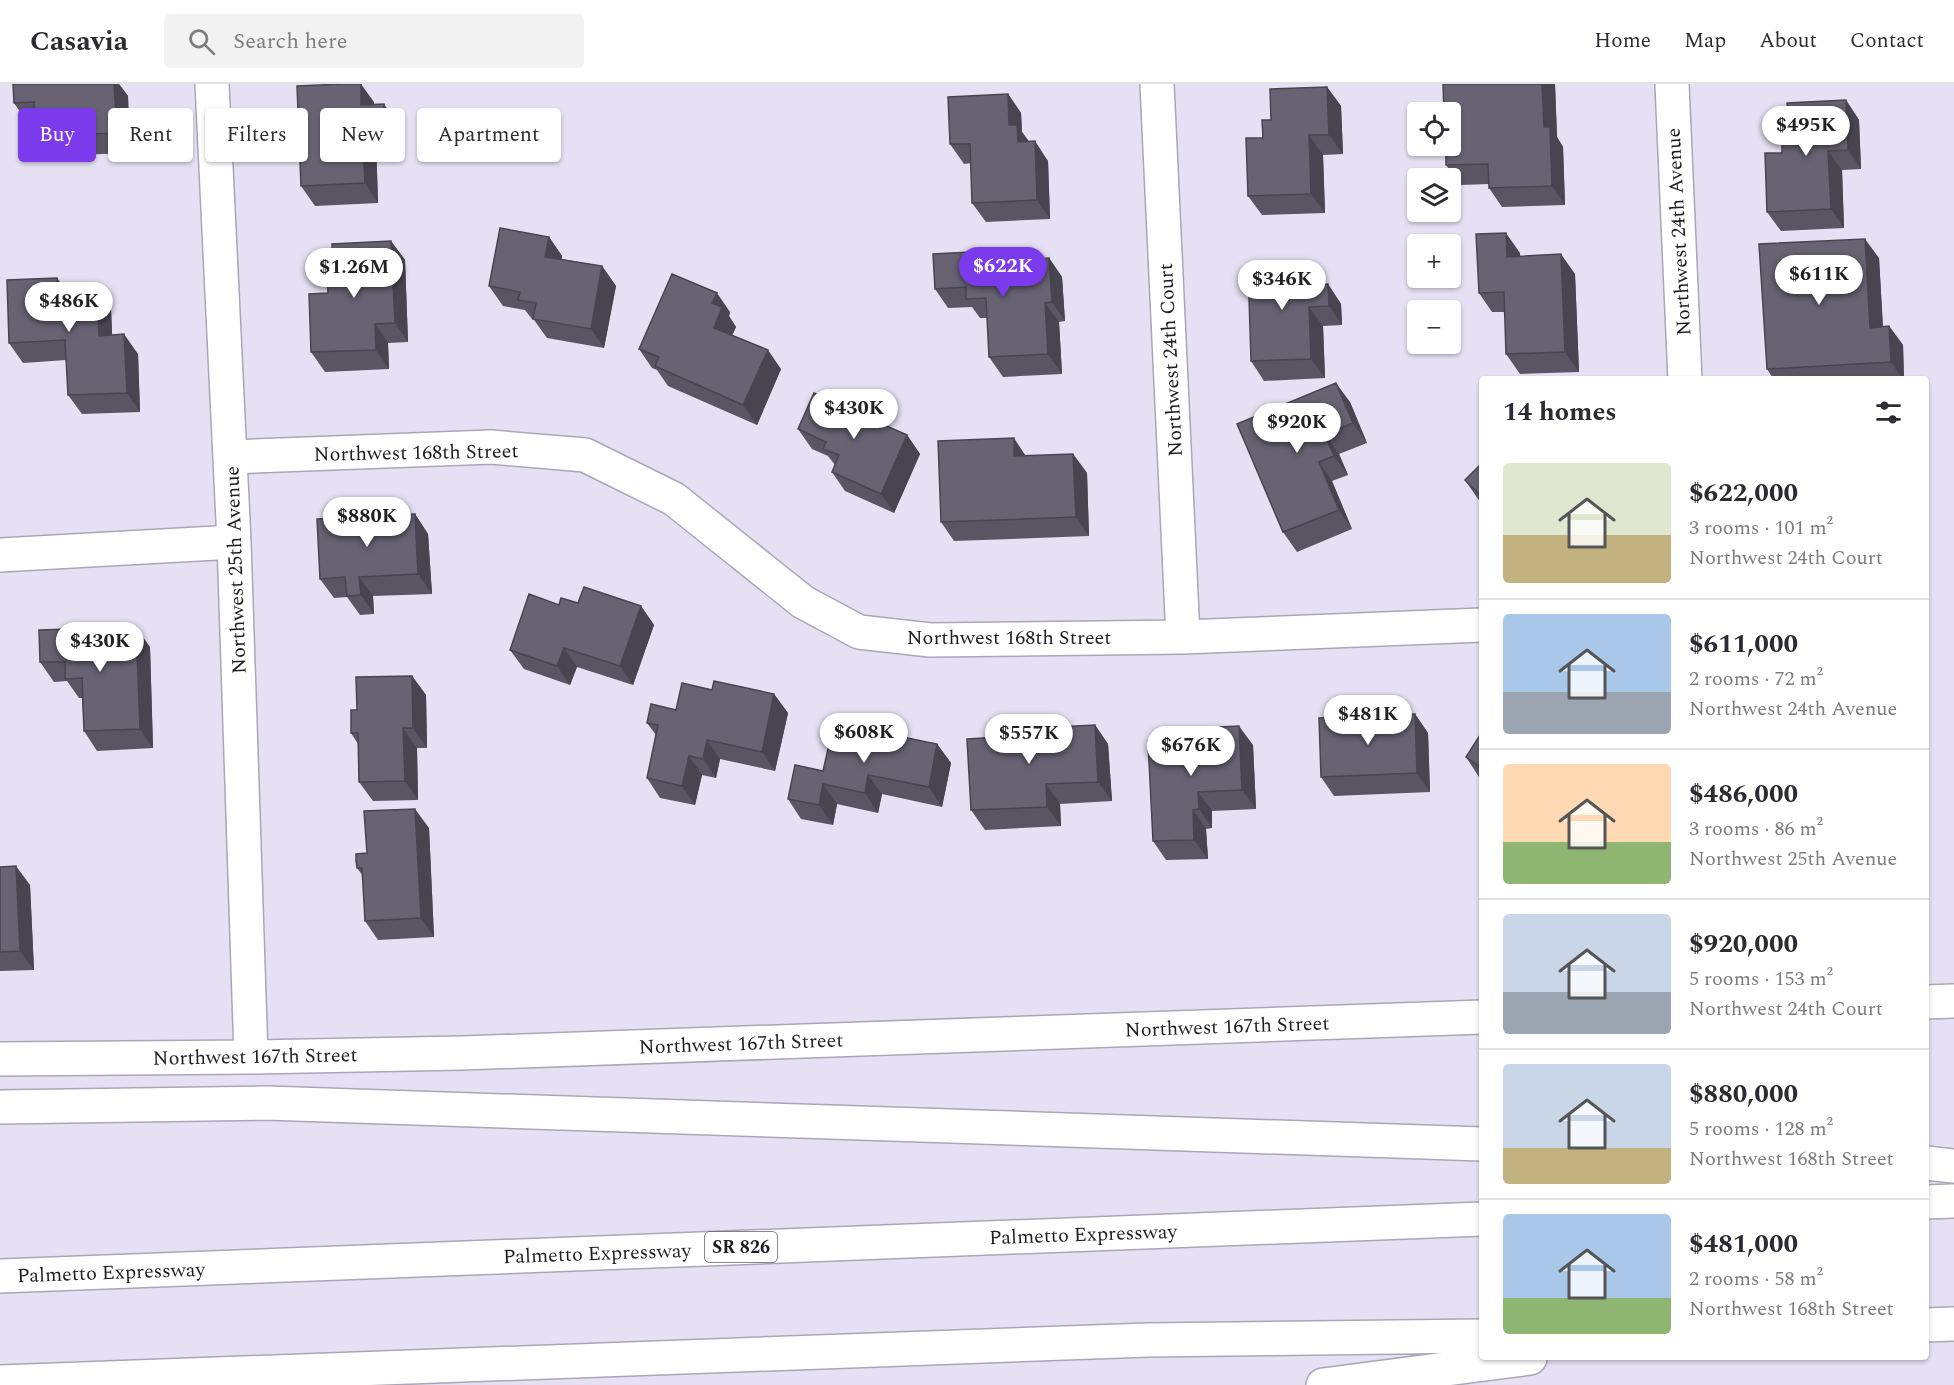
<!DOCTYPE html>
<meta charset="utf-8">
<style>
:root{--surface:#fff;--page:#f2f2f3;--text:#2b2b33;--muted:#7c7c81;--line:#e1e1e2;--accent:#7c3aed}
body{margin:0;font-family:Spectral,serif;background:var(--page);color:var(--text);height:100vh;display:flex;flex-direction:column;font-size:22px;white-space:nowrap}
*{box-sizing:border-box;margin:0}
p{font-size:20px;color:var(--muted)}
.icon{flex:none;width:33px;height:33px;fill:none;stroke:currentColor;stroke-width:2;stroke-linecap:round;stroke-linejoin:round}
.map{position:relative;flex:1;overflow:hidden}
.drawer{position:absolute;left:1479px;top:292px;width:450px;height:984px;display:flex;flex-direction:column;background:var(--surface);border-radius:6px;box-shadow:0 2px 4px #0004}
.drawer>*{flex:none}
.hud{position:absolute;left:18px;top:24px;width:570px;height:54px;display:flex;gap:12px}
.buttons{position:absolute;left:1407px;top:18px;display:grid;gap:12px}
.buttons a{display:grid;place-items:center;width:54px;height:54px;border-radius:6px;background:var(--surface);box-shadow:0 2px 4px #0004;font-size:30px}
.price{position:absolute;translate:-50% -51px;padding:0 14px;border-radius:21px;background:#fff;color:#222;font-size:20px;line-height:39px;filter:drop-shadow(0 2px 3px #0008)}
.price::after{content:'';position:absolute;left:50%;top:36px;width:18px;height:14px;margin-left:-9px;background:inherit;clip-path:polygon(0 0,100% 0,50% 100%)}
.price.active{background:var(--accent);color:#fff}
ul{padding:0;list-style:none}
li{display:flex;align-items:center;gap:18px;height:150px;padding:0 24px}
li+li{border-top:2px solid var(--line)}
li span{display:grid;place-items:center;flex:none;width:168px;height:120px;border-radius:6px;color:#555}
li>.icon{margin-inline-start:auto}
span .icon{width:72px;height:72px;fill:#fffc;stroke-width:1}
li b{font-size:26px}
h2{display:flex;justify-content:space-between;align-items:center;height:72px;padding:0 24px;font-size:26px}
.pill{padding:0 21px;border-radius:6px;background:var(--surface);box-shadow:0 2px 4px #0004;font-size:21px;line-height:54px}
.pill.active{background:var(--accent);color:#fff}
header{display:flex;align-items:center;gap:36px;box-sizing:border-box;height:84px;padding:0 30px;background:var(--surface);border-bottom:2px solid var(--line)}
header strong{font-size:28px}
nav{display:flex;gap:33px;margin-inline-start:auto;font-size:21px}
.search{width:420px;height:54px;background:var(--page);display:flex;align-items:center;gap:15px;box-sizing:border-box;padding:0 21px;border-radius:6px;color:var(--muted);font-size:22px}
.map>svg:first-child{display:block}
.lines{fill:none;stroke-linecap:round;stroke-linejoin:round}
.minor-casing{stroke:#aaa6b7;stroke-width:36}
.highway-casing{stroke:#aaa6b7;stroke-width:36}
.minor{stroke:#fff;stroke-width:33}
.highway{stroke:#fff;stroke-width:33}
.wall{fill:#595563}
.shaded-wall{fill:#484550}
.building{fill:#676373;stroke:#484550;stroke-width:1.5}
.labels{text-anchor:middle;stroke-width:6;stroke-linejoin:round;paint-order:stroke}
.shield{fill:#fff;stroke:#626065;stroke-width:1.5}
.shield-label{font-size:18px;font-weight:bold;fill:#1e1c23}
.street-label{font-size:20px;fill:#1e1c23;stroke:#fff}
</style>
<header>
<strong>Casavia</strong>
<div class="search"><svg class="icon" aria-label="search" viewBox="0 0 24 24"><circle cx="10" cy="10" r="6"/><path d="M15 15l6 6"/></svg>Search here</div>
<nav><a>Home</a><a>Map</a><a>About</a><a>Contact</a></nav>
</header>
<div class="map">
<svg width="1954" height="1301" viewBox="0 0 1954 1301">
<rect width="100%" height="100%" fill="#e5e0f3"/>
<g class="lines">
<defs>
<path id="minor" d="M 212,0 L 234,458 L 251,973
M 1157,0 L 1183,553
M 1672,0 L 1685,296
M 230,373 L 491,363 L 585,371 L 674,415 L 803,518 L 859,548 L 930,556 L 1183,553 L 1482,541
M 0,471 L 234,458
M 1926,918 L 1954,917
M 0,975 L 251,973 L 463,969 L 1482,933"/>
<path id="highway" d="M 0,1023 L 267,1019 L 1482,1060
M 1926,1079 L 1954,1082
M 1926,1118 L 1954,1117
M 0,1192 L 1482,1135
M 1926,1241 L 1954,1240
M 0,1298 L 1148,1256 L 1482,1252
M 1323,1301 L 1530,1274"/>
</defs>
<use href="#minor" class="minor-casing"/>
<use href="#highway" class="highway-casing"/>
<use href="#minor" class="minor"/>
<use href="#highway" class="highway"/>
</g>
<path class="wall" d="M 13,0 L 119,0 L 128,12 L 130,69 L 49,72 L 36,52 L 35,38 L 27,38 L 14,19 Z
M 1443,0 L 1555,0 L 1557,53 L 1563,63 L 1565,121 L 1502,123 L 1489,104 L 1489,100 L 1460,101 L 1446,81 Z
M 1327,3 L 1341,22 L 1343,70 L 1323,71 L 1325,129 L 1262,131 L 1248,112 L 1263,54 L 1271,36 Z
M 1008,10 L 1021,29 L 1022,48 L 1029,58 L 1048,77 L 1050,135 L 986,138 L 972,119 L 971,79 L 964,80 L 950,60 Z
M 1846,16 L 1859,36 L 1861,85 L 1842,86 L 1844,144 L 1781,147 L 1767,128 L 1782,69 L 1789,51 Z
M 374,18 L 374,20 L 397,39 L 398,56 L 376,57 L 378,119 L 315,122 L 301,102 Z
M 549,153 L 562,172 L 562,175 L 602,182 L 616,202 L 604,264 L 547,254 L 534,236 L 532,235 L 525,226 L 503,222 L 489,202 Z
M 391,157 L 405,176 L 408,258 L 388,259 L 389,285 L 325,288 L 311,268 L 333,191 Z
M 990,167 L 997,177 L 1049,174 L 1062,193 L 1065,237 L 1059,238 L 1062,290 L 1003,293 L 989,273 L 987,234 L 980,234 L 972,223 L 948,224 L 935,205 Z
M 1520,169 L 1520,172 L 1575,190 L 1579,288 L 1520,290 L 1506,270 L 1505,228 L 1492,228 L 1479,209 Z
M 1879,174 L 1883,243 L 1889,242 L 1903,261 L 1904,296 L 1774,296 L 1767,285 Z
M 1307,179 L 1321,198 L 1321,201 L 1328,200 L 1341,220 L 1342,241 L 1323,242 L 1325,294 L 1264,297 L 1251,277 Z
M 57,194 L 66,207 L 111,225 L 112,251 L 138,270 L 140,328 L 82,330 L 68,311 L 66,276 L 23,279 L 9,259 Z
M 730,228 L 729,232 L 736,243 L 732,251 L 781,285 L 757,341 L 668,302 L 657,286 L 652,284 L 639,265 Z
M 866,312 L 880,332 L 877,338 L 907,351 L 920,370 L 894,429 L 845,407 L 832,388 L 835,381 L 828,372 L 812,365 L 798,345 L 843,322 Z
M 1350,318 L 1367,359 L 1339,370 L 1348,391 L 1332,397 L 1352,445 L 1297,468 L 1283,448 L 1237,340 Z
M 1073,370 L 1087,389 L 1089,452 L 954,457 L 941,438 Z
M 1482,379 L 1482,419 L 1478,415 L 1465,396 Z
M 415,430 L 428,450 L 432,510 L 373,512 L 374,530 L 360,531 L 347,513 L 334,514 L 320,495 Z
M 578,519 L 641,522 L 654,541 L 633,601 L 577,583 L 570,601 L 524,585 L 510,566 Z
M 150,563 L 153,664 L 97,667 L 84,647 L 82,614 L 79,614 L 67,597 L 54,598 L 40,578 Z
M 412,592 L 426,611 L 427,664 L 417,664 L 418,716 L 373,717 L 359,698 L 358,660 L 351,649 L 357,626 Z
M 712,606 L 774,610 L 788,629 L 775,687 L 720,675 L 716,694 L 702,691 L 695,721 L 660,714 L 647,694 L 656,651 L 647,639 L 676,626 Z
M 1415,630 L 1428,649 L 1430,708 L 1334,712 L 1321,693 Z
M 1095,641 L 1108,660 L 1112,717 L 1060,720 L 1061,742 L 985,746 L 971,726 L 999,653 Z
M 884,647 L 892,659 L 901,661 L 937,660 L 951,679 L 942,723 L 882,710 L 878,729 L 837,720 L 833,741 L 801,735 L 788,715 L 823,687 L 862,649 Z
M 1482,648 L 1482,694 L 1479,693 L 1466,673 Z
M 1196,655 L 1253,661 L 1256,725 L 1212,727 L 1212,744 L 1206,745 L 1208,775 L 1166,776 L 1153,757 Z
M 429,744 L 434,853 L 378,856 L 365,837 L 363,792 L 357,784 L 367,769 Z
M 0,783 L 30,801 L 34,886 L 0,887 Z"/>
<path class="shaded-wall" d="M 114,0 L 119,0 L 128,12 L 130,69 L 117,49 Z
M 361,0 L 374,18 L 375,37 L 361,21 Z
M 1542,0 L 1555,0 L 1557,53 L 1563,63 L 1565,121 L 1552,102 L 1544,43 Z
M 1327,3 L 1341,22 L 1343,70 L 1329,51 Z
M 1008,10 L 1021,29 L 1022,48 L 1031,60 L 1018,58 L 1009,41 Z
M 1846,16 L 1859,36 L 1861,85 L 1848,66 Z
M 384,20 L 397,39 L 398,56 L 384,37 Z
M 362,38 L 376,57 L 378,119 L 365,99 Z
M 1309,51 L 1323,71 L 1325,129 L 1311,110 Z
M 1035,57 L 1048,77 L 1050,135 L 1037,116 Z
M 1828,67 L 1842,86 L 1844,144 L 1831,125 Z
M 1506,149 L 1520,169 L 1521,192 L 1507,173 Z
M 549,153 L 562,172 L 558,192 L 545,173 Z
M 1865,155 L 1879,174 L 1884,263 L 1870,244 Z
M 391,157 L 405,176 L 408,258 L 395,239 Z
M 990,167 L 1004,187 L 990,178 Z
M 1561,170 L 1575,190 L 1579,288 L 1565,268 Z
M 1049,174 L 1062,193 L 1065,237 L 1052,218 Z
M 1307,179 L 1321,198 L 1322,220 L 1308,201 Z
M 602,182 L 616,202 L 604,264 L 591,245 Z
M 57,194 L 71,214 L 58,208 Z
M 1328,200 L 1341,220 L 1342,241 L 1329,222 Z
M 97,206 L 111,225 L 113,271 L 99,252 Z
M 717,209 L 730,228 L 729,232 L 736,243 L 727,263 L 714,244 L 712,219 Z
M 1045,219 L 1059,238 L 1062,290 L 1048,270 Z
M 1309,223 L 1323,242 L 1325,294 L 1311,275 Z
M 375,240 L 388,259 L 389,285 L 376,266 Z
M 1889,242 L 1903,261 L 1904,296 L 1903,296 L 1891,278 Z
M 124,250 L 138,270 L 140,328 L 127,309 Z
M 768,266 L 781,285 L 757,341 L 743,321 Z
M 1336,299 L 1350,318 L 1367,359 L 1353,339 Z
M 866,312 L 880,332 L 872,349 L 859,330 Z
M 907,351 L 920,370 L 894,429 L 881,410 Z
M 1325,351 L 1339,370 L 1348,391 L 1334,372 Z
M 1014,354 L 1027,374 L 1014,372 Z
M 1073,370 L 1087,389 L 1089,452 L 1076,433 Z
M 1319,378 L 1332,397 L 1352,445 L 1339,426 Z
M 415,430 L 428,450 L 432,510 L 418,490 Z
M 359,493 L 373,512 L 374,530 L 361,511 Z
M 641,522 L 654,541 L 633,601 L 620,582 Z
M 136,543 L 150,563 L 153,664 L 140,645 Z
M 564,564 L 577,583 L 570,601 L 557,582 Z
M 412,592 L 426,611 L 427,664 L 413,644 Z
M 774,610 L 788,629 L 775,687 L 762,668 Z
M 1415,630 L 1428,649 L 1430,708 L 1417,689 Z
M 1095,641 L 1108,660 L 1112,717 L 1098,698 Z
M 1239,642 L 1253,661 L 1256,725 L 1242,706 Z
M 403,644 L 417,664 L 418,716 L 405,697 Z
M 884,647 L 897,667 L 882,657 Z
M 707,656 L 720,675 L 716,694 L 703,675 Z
M 937,660 L 951,679 L 942,723 L 929,703 Z
M 689,672 L 702,691 L 695,721 L 682,702 Z
M 868,691 L 882,710 L 878,729 L 865,709 Z
M 823,700 L 837,720 L 833,741 L 819,721 Z
M 1046,700 L 1060,720 L 1061,742 L 1047,723 Z
M 1198,708 L 1212,727 L 1212,744 L 1199,725 Z
M 415,725 L 429,744 L 434,853 L 421,834 Z
M 1193,726 L 1206,745 L 1208,775 L 1194,756 Z
M 16,782 L 30,801 L 34,886 L 20,867 Z"/>
<path class="building" d="M 13,0 L 114,0 L 117,49 L 36,52 L 34,18 L 14,19 Z
M 343,0 L 361,0 L 361,21 L 384,20 L 384,37 L 362,38 L 365,99 L 301,102 L 297,2 Z
M 1443,0 L 1542,0 L 1544,43 L 1550,43 L 1552,102 L 1489,104 L 1488,80 L 1446,81 L 1446,62 L 1450,62 L 1450,28 L 1444,28 Z
M 1327,3 L 1329,51 L 1309,51 L 1311,110 L 1248,112 L 1246,54 L 1263,54 L 1262,36 L 1271,36 L 1270,5 Z
M 1008,10 L 1009,41 L 1017,41 L 1018,58 L 1035,57 L 1037,116 L 972,119 L 970,60 L 950,60 L 948,13 Z
M 1846,16 L 1848,66 L 1828,67 L 1831,125 L 1767,128 L 1765,69 L 1782,69 L 1782,51 L 1789,51 L 1787,19 Z
M 500,144 L 549,153 L 545,173 L 602,182 L 591,245 L 533,235 L 536,219 L 518,216 L 520,208 L 489,202 Z
M 1506,149 L 1507,173 L 1561,170 L 1565,268 L 1506,270 L 1504,208 L 1479,209 L 1476,150 Z
M 1865,155 L 1870,244 L 1889,242 L 1891,278 L 1767,285 L 1759,160 Z
M 391,157 L 395,239 L 375,240 L 376,266 L 311,268 L 309,210 L 328,209 L 327,192 L 333,191 L 332,160 Z
M 990,167 L 990,178 L 1049,174 L 1052,218 L 1045,219 L 1048,270 L 989,273 L 986,214 L 966,215 L 966,203 L 935,205 L 933,170 Z
M 1307,179 L 1308,201 L 1328,200 L 1329,222 L 1309,223 L 1311,275 L 1251,277 L 1248,182 Z
M 672,190 L 717,209 L 712,219 L 722,223 L 714,244 L 768,266 L 743,321 L 655,282 L 659,273 L 639,265 Z
M 57,194 L 58,208 L 97,206 L 99,252 L 124,250 L 127,309 L 68,311 L 65,256 L 9,259 L 7,196 Z
M 1336,299 L 1353,339 L 1325,351 L 1334,372 L 1319,378 L 1339,426 L 1283,448 L 1237,340 Z
M 850,306 L 866,312 L 859,330 L 907,351 L 881,410 L 832,388 L 839,371 L 823,365 L 826,358 L 798,345 L 814,309 L 843,322 Z
M 1014,354 L 1014,372 L 1073,370 L 1076,433 L 941,438 L 938,357 Z
M 1482,379 L 1482,413 L 1465,396 Z
M 415,430 L 418,490 L 359,493 L 361,511 L 347,512 L 345,493 L 320,495 L 317,435 Z
M 584,503 L 641,522 L 620,582 L 564,564 L 557,582 L 510,566 L 529,510 L 559,521 L 561,514 L 578,519 Z
M 136,543 L 140,645 L 84,647 L 82,594 L 65,595 L 65,578 L 40,578 L 39,546 Z
M 412,592 L 413,644 L 403,644 L 405,697 L 359,698 L 358,649 L 351,649 L 351,626 L 357,626 L 356,593 Z
M 714,597 L 774,610 L 762,668 L 707,656 L 703,675 L 689,672 L 682,702 L 647,694 L 658,641 L 647,639 L 651,620 L 676,626 L 682,599 L 712,606 Z
M 1415,630 L 1417,689 L 1321,693 L 1319,634 Z
M 1095,641 L 1098,698 L 1046,700 L 1047,723 L 971,726 L 967,655 L 999,653 L 999,646 Z
M 1239,642 L 1242,706 L 1198,708 L 1199,725 L 1193,726 L 1194,756 L 1153,757 L 1148,657 L 1196,655 L 1196,644 Z
M 833,643 L 862,649 L 864,643 L 884,647 L 882,657 L 901,661 L 902,653 L 937,660 L 929,703 L 868,691 L 865,709 L 823,700 L 819,721 L 788,715 L 795,681 L 823,687 Z
M 1482,648 L 1482,684 L 1466,673 Z
M 415,725 L 421,834 L 365,837 L 362,784 L 357,784 L 356,777 L 356,770 L 367,769 L 364,727 Z
M 16,782 L 20,867 L 0,868 L 0,783 Z"/>
<g class="labels">
<rect class="shield" x="705" y="1148" width="72" height="30" rx="4.5"/>
<g class="shield-label">
<text x="741" y="1169">SR 826</text>
</g>
<g class="street-label">
<text transform="translate(1678 148) rotate(-93)" y="7">Northwest 24th Avenue</text>
<text transform="translate(1170 276) rotate(-93)" y="7">Northwest 24th Court</text>
<text transform="translate(416 368) rotate(-1)" y="7">Northwest 168th Street</text>
<text transform="translate(235 486) rotate(-92)" y="7">Northwest 25th Avenue</text>
<text x="1009" y="560">Northwest 168th Street</text>
<text transform="translate(1227 942) rotate(-2)" y="7">Northwest 167th Street</text>
<text transform="translate(741 959) rotate(-2)" y="7">Northwest 167th Street</text>
<text transform="translate(255 972) rotate(-1)" y="7">Northwest 167th Street</text>
<text transform="translate(1083 1150) rotate(-2)" y="7">Palmetto Expressway</text>
<text transform="translate(597 1169) rotate(-2)" y="7">Palmetto Expressway</text>
<text transform="translate(111 1188) rotate(-2)" y="7">Palmetto Expressway</text>
</g>
</g>
</svg>
<div class="buttons">
<a><svg class="icon" aria-label="locate" viewBox="0 0 24 24"><circle cx="12" cy="12" r="6"/><path d="M12 2v4M12 18v4M2 12h4M18 12h4"/></svg></a>
<a><svg class="icon" aria-label="layers" viewBox="0 0 24 24"><path d="M12 4l9 5-9 5-9-5zM3 14l9 5 9-5"/></svg></a>
<a>+</a>
<a>−</a>
</div>
<b class="price" style="left:1806px;top:73px">$495K</b>
<b class="price active" style="left:1003px;top:214px">$622K</b>
<b class="price" style="left:354px;top:215px">$1.26M</b>
<b class="price" style="left:1819px;top:222px">$611K</b>
<b class="price" style="left:1282px;top:227px">$346K</b>
<b class="price" style="left:69px;top:249px">$486K</b>
<b class="price" style="left:854px;top:356px">$430K</b>
<b class="price" style="left:1297px;top:370px">$920K</b>
<b class="price" style="left:367px;top:464px">$880K</b>
<b class="price" style="left:100px;top:589px">$430K</b>
<b class="price" style="left:1368px;top:662px">$481K</b>
<b class="price" style="left:864px;top:680px">$608K</b>
<b class="price" style="left:1029px;top:681px">$557K</b>
<b class="price" style="left:1191px;top:693px">$676K</b>
<div class="hud">
<a class="pill active">Buy</a>
<a class="pill">Rent</a>
<a class="pill">Filters</a>
<a class="pill">New</a>
<a class="pill">Apartment</a>
</div>
<section class="drawer">
<h2>14 homes<svg class="icon" aria-label="filters" viewBox="0 0 24 24"><path d="M4 7h16M4 17h16"/><circle cx="9" cy="7" r="2"/><circle cx="15" cy="17" r="2"/></svg></h2>
<ul>
<li><span style="background:linear-gradient(#dfe7d0 60%,#c2b280 0)"><svg class="icon" aria-label="home" viewBox="0 0 24 24"><path d="M3 11l9-7 9 7M6 9v11h12V9"/></svg></span><div><b>$622,000</b><p>3 rooms · 101 m²</p><p>Northwest 24th Court</p></div></li>
<li><span style="background:linear-gradient(#a9c7e8 65%,#9aa5b1 0)"><svg class="icon" aria-label="home" viewBox="0 0 24 24"><path d="M3 11l9-7 9 7M6 9v11h12V9"/></svg></span><div><b>$611,000</b><p>2 rooms · 72 m²</p><p>Northwest 24th Avenue</p></div></li>
<li><span style="background:linear-gradient(#ffd9b3 65%,#8fb573 0)"><svg class="icon" aria-label="home" viewBox="0 0 24 24"><path d="M3 11l9-7 9 7M6 9v11h12V9"/></svg></span><div><b>$486,000</b><p>3 rooms · 86 m²</p><p>Northwest 25th Avenue</p></div></li>
<li><span style="background:linear-gradient(#c9d6e8 65%,#9aa5b1 0)"><svg class="icon" aria-label="home" viewBox="0 0 24 24"><path d="M3 11l9-7 9 7M6 9v11h12V9"/></svg></span><div><b>$920,000</b><p>5 rooms · 153 m²</p><p>Northwest 24th Court</p></div></li>
<li><span style="background:linear-gradient(#c9d6e8 70%,#c2b280 0)"><svg class="icon" aria-label="home" viewBox="0 0 24 24"><path d="M3 11l9-7 9 7M6 9v11h12V9"/></svg></span><div><b>$880,000</b><p>5 rooms · 128 m²</p><p>Northwest 168th Street</p></div></li>
<li><span style="background:linear-gradient(#a9c7e8 70%,#8fb573 0)"><svg class="icon" aria-label="home" viewBox="0 0 24 24"><path d="M3 11l9-7 9 7M6 9v11h12V9"/></svg></span><div><b>$481,000</b><p>2 rooms · 58 m²</p><p>Northwest 168th Street</p></div></li>
</ul>
</section>
</div>
